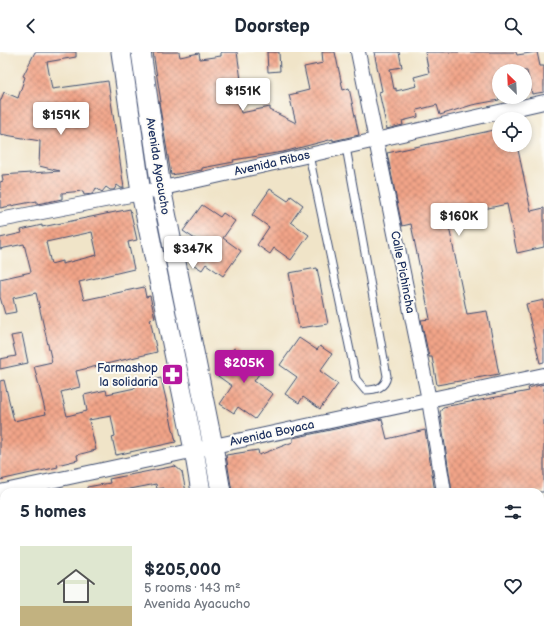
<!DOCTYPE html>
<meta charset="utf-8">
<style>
:root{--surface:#fff;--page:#f6f6f7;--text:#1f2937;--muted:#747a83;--accent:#b5179e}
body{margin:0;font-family:"Balsamiq Sans",sans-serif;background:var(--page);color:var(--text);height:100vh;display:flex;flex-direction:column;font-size:15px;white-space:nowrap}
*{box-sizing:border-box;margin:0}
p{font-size:13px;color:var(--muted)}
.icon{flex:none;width:22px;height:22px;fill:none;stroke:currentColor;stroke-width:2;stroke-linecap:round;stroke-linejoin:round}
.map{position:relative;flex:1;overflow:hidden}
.panel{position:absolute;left:0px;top:436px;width:544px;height:156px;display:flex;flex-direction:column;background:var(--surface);border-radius:12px 12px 0 0;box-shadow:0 2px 6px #0003}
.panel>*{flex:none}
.needle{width:26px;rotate:336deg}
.buttons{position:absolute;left:492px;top:12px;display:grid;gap:8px}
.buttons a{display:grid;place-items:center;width:40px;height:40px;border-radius:50%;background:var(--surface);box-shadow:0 2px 6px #0003;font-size:20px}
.price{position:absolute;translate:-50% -34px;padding:0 9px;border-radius:4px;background:#fff;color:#222;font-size:13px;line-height:26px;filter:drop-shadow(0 1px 2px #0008)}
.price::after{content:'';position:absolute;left:50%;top:24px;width:12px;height:9px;margin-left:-6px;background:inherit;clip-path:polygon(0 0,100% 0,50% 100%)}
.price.active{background:var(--accent);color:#fff}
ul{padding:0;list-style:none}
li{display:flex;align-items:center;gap:12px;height:100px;padding:0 20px}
li span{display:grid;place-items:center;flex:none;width:112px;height:80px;border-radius:0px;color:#555}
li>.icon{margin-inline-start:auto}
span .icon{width:48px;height:48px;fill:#fffc;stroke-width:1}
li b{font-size:17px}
h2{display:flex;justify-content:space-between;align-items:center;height:48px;padding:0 20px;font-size:17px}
header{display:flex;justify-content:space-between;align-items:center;height:52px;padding:0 20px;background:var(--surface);font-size:18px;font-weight:600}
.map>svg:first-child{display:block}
.building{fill:url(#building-cross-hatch);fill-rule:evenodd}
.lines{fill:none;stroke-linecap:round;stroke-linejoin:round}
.lane-casing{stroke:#3b4a6e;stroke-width:9}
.street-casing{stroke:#3b4a6e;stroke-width:16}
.secondary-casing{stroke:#3b4a6e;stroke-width:21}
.lane{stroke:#fff;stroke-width:7}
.street{stroke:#fff;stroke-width:14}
.secondary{stroke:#fff;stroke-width:19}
.labels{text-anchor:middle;stroke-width:4;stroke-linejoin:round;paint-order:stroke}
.street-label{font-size:12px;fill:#1b2f5e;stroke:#fdfcf7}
.poi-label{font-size:12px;fill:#1b2f5e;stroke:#fdfcf7;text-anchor:end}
</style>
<header><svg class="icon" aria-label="back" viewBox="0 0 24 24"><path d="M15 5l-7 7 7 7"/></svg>Doorstep<svg class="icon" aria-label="search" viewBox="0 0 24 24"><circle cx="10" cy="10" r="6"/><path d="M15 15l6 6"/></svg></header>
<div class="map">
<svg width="544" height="592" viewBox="0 0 544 592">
<defs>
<pattern id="building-cross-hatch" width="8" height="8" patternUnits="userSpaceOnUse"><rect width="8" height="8" fill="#f2a488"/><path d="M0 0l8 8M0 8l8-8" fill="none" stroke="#c38672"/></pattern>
</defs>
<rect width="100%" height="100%" fill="#fdfcf7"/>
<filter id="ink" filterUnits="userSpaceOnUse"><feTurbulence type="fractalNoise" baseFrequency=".025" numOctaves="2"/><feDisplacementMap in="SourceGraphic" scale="8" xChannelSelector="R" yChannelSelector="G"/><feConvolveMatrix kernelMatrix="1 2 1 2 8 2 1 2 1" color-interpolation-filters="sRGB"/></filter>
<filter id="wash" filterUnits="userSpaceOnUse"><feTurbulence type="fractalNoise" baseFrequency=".012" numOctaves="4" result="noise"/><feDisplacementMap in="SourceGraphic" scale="16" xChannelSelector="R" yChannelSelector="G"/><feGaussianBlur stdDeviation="0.9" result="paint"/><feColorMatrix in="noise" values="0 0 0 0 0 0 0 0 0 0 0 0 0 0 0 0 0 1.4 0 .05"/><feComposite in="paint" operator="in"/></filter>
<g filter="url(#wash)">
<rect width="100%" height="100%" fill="#f0e4c8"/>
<g id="blocks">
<path class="building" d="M 35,0 L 76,0 L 76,5 L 47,10 L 52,37 L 108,29 L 124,136 L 121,136 L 117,133 L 114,138 L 110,138 L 106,135 L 102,140 L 96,136 L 93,142 L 84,143 L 83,139 L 62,141 L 62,147 L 37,152 L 37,149 L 0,156 L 0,130 L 3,129 L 2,123 L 60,119 L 39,114 L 40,89 L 0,82 L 0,50 L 4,40 L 18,46 L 25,25 L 23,24 Z
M 153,0 L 179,0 L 180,5 L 199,1 L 200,7 L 221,4 L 221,0 L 237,0 L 241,28 L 234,29 L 241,61 L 270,55 L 270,58 L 296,71 L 289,43 L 309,38 L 304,15 L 323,11 L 322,0 L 335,0 L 343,38 L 349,36 L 359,83 L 333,89 L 333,87 L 283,100 L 233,108 L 234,110 L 202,116 L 202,118 L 171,123 L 159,50 L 161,50 Z
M 267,0 L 279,0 L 280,19 L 268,20 Z
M 374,0 L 399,0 L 402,15 L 390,17 L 394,37 L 396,36 L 396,39 L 417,34 L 414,25 L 429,21 L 425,0 L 516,0 L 517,3 L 537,0 L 540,14 L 544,14 L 544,40 L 532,42 L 527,19 L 499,19 L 499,48 L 472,53 L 440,63 L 437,53 L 417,58 L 418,65 L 402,69 L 403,73 L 387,77 L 379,40 L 382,39 Z
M 499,77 L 499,93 L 517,93 L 531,159 L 544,156 L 544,195 L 517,201 L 507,152 L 447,165 L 467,262 L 487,259 L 499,322 L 437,333 L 432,305 L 429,305 L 421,268 L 430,267 L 411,172 L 402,174 L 387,101 Z
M 270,137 L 288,149 L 291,144 L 303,153 L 291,170 L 309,183 L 291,208 L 274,196 L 270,202 L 257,193 L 269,175 L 252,163 Z
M 202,153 L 220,165 L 223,161 L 235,169 L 223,186 L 241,199 L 223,224 L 206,212 L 202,218 L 188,209 L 201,191 L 183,179 Z
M 130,157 L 137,188 L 128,190 L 134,217 L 79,230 L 84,248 L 144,235 L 146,245 L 150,244 L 155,266 L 150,267 L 157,300 L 76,319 L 80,335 L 61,340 L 67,364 L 87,359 L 84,343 L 106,338 L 107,342 L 135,336 L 134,332 L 161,326 L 176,390 L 116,403 L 112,385 L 115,384 L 111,364 L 89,368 L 96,398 L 77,403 L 78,408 L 57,413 L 58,415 L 0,428 L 0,329 L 4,328 L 14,369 L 46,362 L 34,314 L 52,310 L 36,241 L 13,246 L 16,260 L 5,262 L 0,245 L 0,227 L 31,220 L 24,192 L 0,197 L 0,186 L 22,181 L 21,178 L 42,173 L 42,175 ZM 92,180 L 97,203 L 62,212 L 62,209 L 51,212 L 46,190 Z
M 317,216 L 328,272 L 299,276 L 289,221 Z
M 544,248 L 544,310 L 540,311 L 526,252 Z
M 22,282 L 28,311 L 0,317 L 0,307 L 16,304 L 11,284 Z
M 299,286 L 317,298 L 320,294 L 332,302 L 320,319 L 338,332 L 320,357 L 303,345 L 299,351 L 285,342 L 297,325 L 280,313 Z
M 234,296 L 252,308 L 255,304 L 266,312 L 254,329 L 273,342 L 255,367 L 238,355 L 234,361 L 220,352 L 232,334 L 215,322 Z
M 544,332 L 544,440 L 452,440 L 440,360 L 443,355 L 529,339 L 528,336 Z
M 382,367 L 387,387 L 425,378 L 435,440 L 232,440 L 226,403 L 258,398 L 259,403 L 293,390 L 293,386 Z
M 175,414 L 182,420 L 186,440 L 165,440 L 164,436 L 157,437 L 156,432 L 115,440 L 87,440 L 87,435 L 110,431 L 109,427 Z"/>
</g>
</g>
<g filter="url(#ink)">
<use href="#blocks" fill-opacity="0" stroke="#3b4a6e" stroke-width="1"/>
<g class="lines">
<defs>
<path id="lane" d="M 309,103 L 356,327 L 365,338 C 376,338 385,336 387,324 L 346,95"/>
<path id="street" d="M 358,0 L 429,348 L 444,440
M 0,168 L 141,141 L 544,50
M 0,440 L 544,323
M 540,568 L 544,567
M 469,588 L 470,592
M 417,592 L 437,588"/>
<path id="secondary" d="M 121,0 L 141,141 L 194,398 L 201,440
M 141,0 L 161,136 L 213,394 L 221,440
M 224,588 L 225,592
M 245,588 L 246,592"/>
</defs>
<use href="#lane" class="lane-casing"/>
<use href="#street" class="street-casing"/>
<use href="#secondary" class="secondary-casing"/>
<use href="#lane" class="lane"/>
<use href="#street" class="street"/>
<use href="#secondary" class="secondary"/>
</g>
</g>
<defs>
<symbol id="pharmacy-square" viewBox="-11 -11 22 22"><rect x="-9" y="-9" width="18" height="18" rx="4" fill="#b5179e" stroke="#fdfcf7"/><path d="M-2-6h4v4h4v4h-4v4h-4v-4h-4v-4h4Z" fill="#fff"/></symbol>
</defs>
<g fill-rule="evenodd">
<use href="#pharmacy-square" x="160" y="310" width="25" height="25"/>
</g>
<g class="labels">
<g class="street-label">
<text transform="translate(272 111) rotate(-13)" y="4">Avenida Ribas</text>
<text transform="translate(158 114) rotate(81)" y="4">Avenida Ayacucho</text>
<text transform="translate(403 220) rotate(79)" y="4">Calle Pichincha</text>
<text transform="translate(272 381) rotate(-12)" y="4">Avenida Boyaca</text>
</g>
<g class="poi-label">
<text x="158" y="320">Farmashop<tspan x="158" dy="14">la solidaria</tspan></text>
</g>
</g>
</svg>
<div class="buttons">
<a><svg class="needle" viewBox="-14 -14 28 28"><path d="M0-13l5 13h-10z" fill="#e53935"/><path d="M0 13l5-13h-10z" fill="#747a83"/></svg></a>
<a><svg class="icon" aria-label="locate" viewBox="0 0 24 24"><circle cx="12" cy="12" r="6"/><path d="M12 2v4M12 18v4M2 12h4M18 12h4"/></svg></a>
</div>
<b class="price" style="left:243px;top:60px">$151K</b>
<b class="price" style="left:61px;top:84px">$159K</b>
<b class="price" style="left:459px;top:185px">$160K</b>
<b class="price" style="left:193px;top:218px">$347K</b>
<b class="price active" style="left:244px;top:332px">$205K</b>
<section class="panel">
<h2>5 homes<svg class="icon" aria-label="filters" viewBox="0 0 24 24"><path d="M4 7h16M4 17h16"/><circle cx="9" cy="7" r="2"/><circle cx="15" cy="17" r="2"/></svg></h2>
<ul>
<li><span style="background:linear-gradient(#dfe7d0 75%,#c2b280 0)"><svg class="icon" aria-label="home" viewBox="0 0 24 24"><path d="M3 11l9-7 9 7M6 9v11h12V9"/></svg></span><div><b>$205,000</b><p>5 rooms · 143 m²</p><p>Avenida Ayacucho</p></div><svg class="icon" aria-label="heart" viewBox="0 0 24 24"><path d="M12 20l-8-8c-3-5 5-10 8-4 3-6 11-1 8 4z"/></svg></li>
</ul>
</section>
</div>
